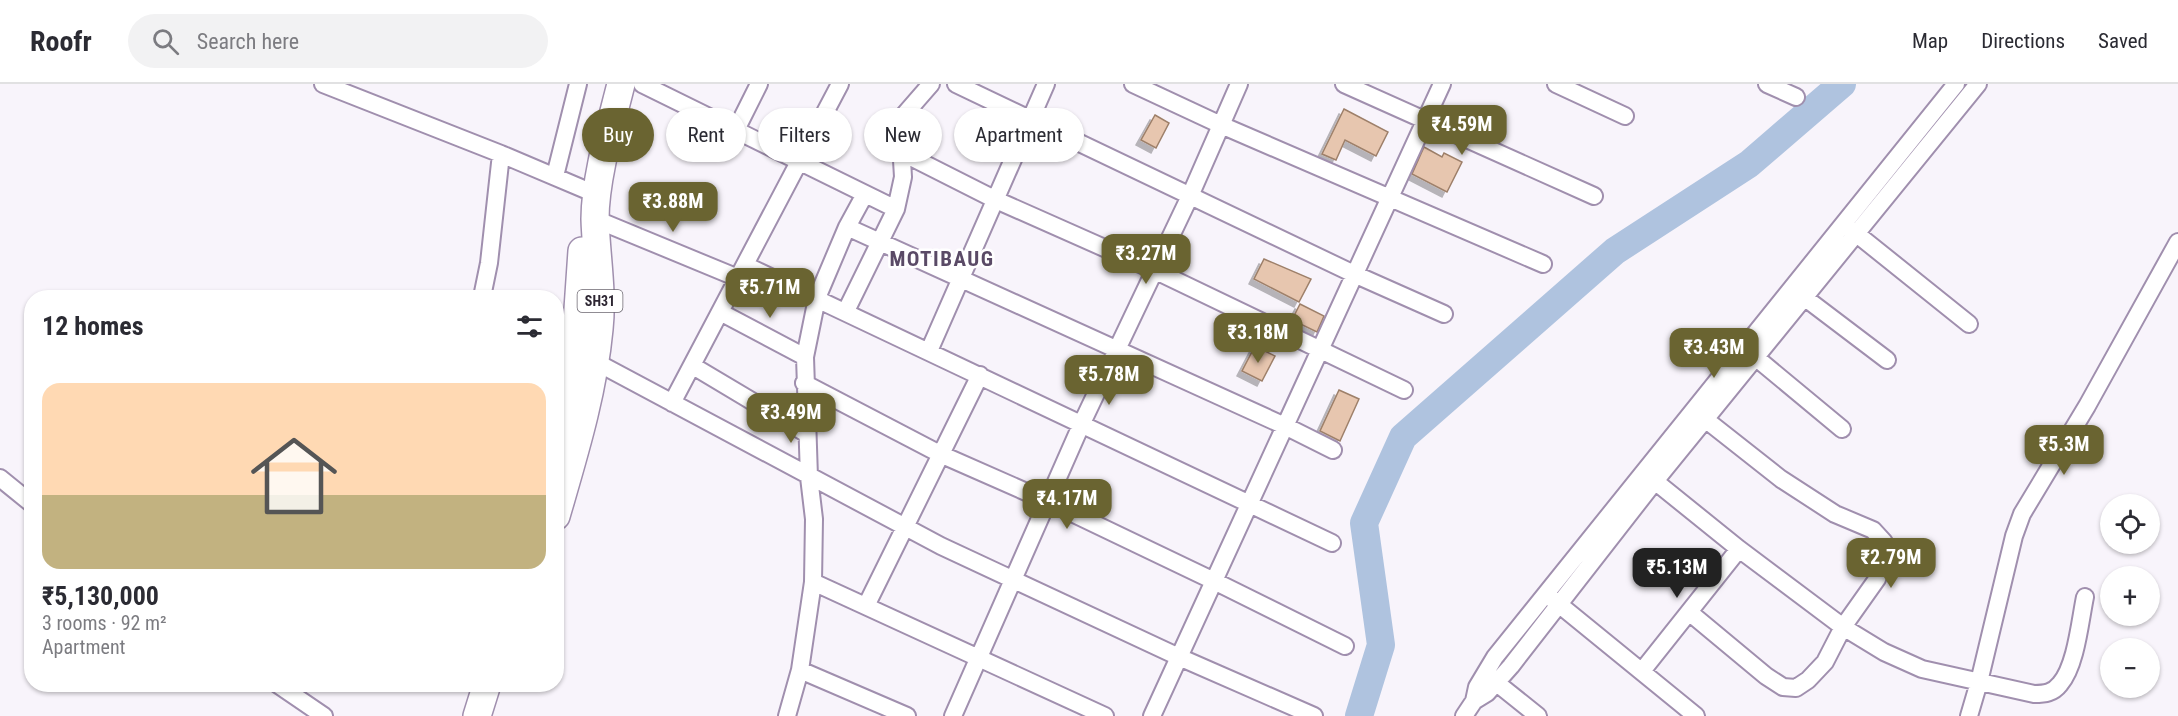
<!DOCTYPE html>
<meta charset="utf-8">
<style>
:root{--surface:#fff;--page:#f2f2f3;--text:#2b2b33;--muted:#7c7c81;--line:#e1e1e2;--accent:#6a6431}
body{margin:0;font-family:"Roboto Condensed",sans-serif;background:var(--page);color:var(--text);height:100vh;display:flex;flex-direction:column;font-size:22px;white-space:nowrap}
*{box-sizing:border-box;margin:0}
p{font-size:20px;color:var(--muted)}
.icon{flex:none;width:33px;height:33px;fill:none;stroke:currentColor;stroke-width:2;stroke-linecap:round;stroke-linejoin:round}
.map{position:relative;flex:1;overflow:hidden}
.details{position:absolute;left:24px;top:206px;width:540px;height:402px;display:flex;flex-direction:column;background:var(--surface);border-radius:24px;box-shadow:0 2px 4px #0004}
.details>*{flex:none}
.banner{position:absolute;left:582px;top:24px;width:570px;height:54px;display:flex;gap:12px}
.tools{position:absolute;left:2100px;top:410px;display:grid;gap:12px}
.tools a{display:grid;place-items:center;width:60px;height:60px;border-radius:50%;background:var(--surface);box-shadow:0 2px 4px #0004;font-size:30px}
.price{position:absolute;translate:-50% -51px;padding:0 14px;border-radius:12px;background:var(--accent);color:#fff;font-size:20px;line-height:39px;filter:drop-shadow(0 2px 3px #0008)}
.price::after{content:'';position:absolute;left:50%;top:36px;width:18px;height:14px;margin-left:-9px;background:inherit;clip-path:polygon(0 0,100% 0,50% 100%)}
.price.active{background:#222;color:#fff}
ul{padding:0;list-style:none}
li{display:grid;align-content:center;gap:12px;height:318px;padding:0 18px}
li span{display:grid;place-items:center;height:186px;border-radius:18px;color:#555}
li>.icon{margin-inline-start:auto}
span .icon{width:108px;height:108px;fill:#fffc;stroke-width:1}
li b{font-size:26px}
h2{display:flex;justify-content:space-between;align-items:center;height:72px;padding:0 18px;font-size:26px}
.chip{padding:0 21px;border-radius:27px;background:var(--surface);box-shadow:0 2px 4px #0004;font-size:21px;line-height:54px}
.chip.active{background:var(--accent);color:#fff}
header{display:flex;align-items:center;gap:36px;box-sizing:border-box;height:84px;padding:0 30px;background:var(--surface);border-bottom:2px solid var(--line)}
header strong{font-size:28px}
nav{display:flex;gap:33px;margin-inline-start:auto;font-size:21px}
.search{width:420px;height:54px;background:var(--page);display:flex;align-items:center;gap:15px;box-sizing:border-box;padding:0 21px;border-radius:33px;color:var(--muted);font-size:22px}
.map>svg:first-child{display:block}
.lines{fill:none;stroke-linecap:round;stroke-linejoin:round}
.river{stroke:#afc3df;stroke-width:28}
.building{fill:#e7c6af;stroke:#9e806a;stroke-width:1.5;filter:url(#shadow)}
.minor-casing{stroke:#a08fae;stroke-width:20}
.primary-casing{stroke:#a08fae;stroke-width:30}
.minor{stroke:#fff;stroke-width:16}
.primary{stroke:#fff;stroke-width:27}
.labels{text-anchor:middle;stroke-width:5;stroke-linejoin:round;paint-order:stroke}
.shield{fill:#fff;stroke:#6c6770;stroke-width:1.5}
.shield-label{font-size:14px;font-weight:bold;fill:#2d2632}
.district-label{font-size:21px;font-weight:bold;letter-spacing:1.5px;fill:#5a4a66;stroke:#fff}
</style>
<header>
<strong>Roofr</strong>
<div class="search"><svg class="icon" aria-label="search" viewBox="0 0 24 24"><circle cx="10" cy="10" r="6"/><path d="M15 15l6 6"/></svg>Search here</div>
<nav><a>Map</a><a>Directions</a><a>Saved</a></nav>
</header>
<div class="map">
<svg width="2178" height="632" viewBox="0 0 2178 632">
<defs>
<filter id="shadow"><feDropShadow dx="-5" dy="5" stdDeviation="0" flood-color="#0004"/></filter>
</defs>
<rect width="100%" height="100%" fill="#f8f4fb"/>
<g class="lines">
<path class="river" d="M 1359,632 L 1381,561 L 1364,439 L 1403,353 L 1615,167 L 1749,80 L 1842,0"/>
</g>
<path class="building" d="M 1344,25 L 1388,48 L 1376,72 L 1345,56 L 1336,76 L 1322,70 Z
M 1155,31 L 1169,39 L 1156,64 L 1141,56 Z
M 1424,63 L 1442,73 L 1444,69 L 1462,78 L 1447,108 L 1412,90 Z
M 1264,175 L 1311,195 L 1299,218 L 1254,195 Z
M 1300,220 L 1324,232 L 1317,248 L 1292,236 Z
M 1255,262 L 1275,272 L 1262,297 L 1242,287 Z
M 1339,306 L 1359,315 L 1340,357 L 1320,347 Z"/>
<g class="lines">
<defs>
<path id="minor" d="M 323,0 L 501,70 L 586,106
M 642,0 L 896,125
M 956,0 L 1354,190 L 1444,230
M 1133,0 L 1221,41 L 1543,180
M 1344,0 L 1594,112
M 1556,0 L 1625,32
M 1767,0 L 1796,13
M 736,46 L 759,0
M 901,68 L 996,116 L 1154,186 L 1404,306
M 555,92 L 578,0
M 595,135 L 738,194
M 847,143 L 1285,342 L 1333,366
M 1848,143 L 1969,240
M 745,181 L 1332,459
M 1796,207 L 1887,276
M 482,213 L 489,179 L 501,70
M 846,227 L 896,125 L 903,93 L 900,43 L 904,31 L 931,0
M 720,228 L 805,273
M 929,267 L 1046,0
M 1748,267 L 1842,345
M 596,278 L 941,462 L 1179,573 L 1314,632
M 693,282 L 807,350
M 804,299 L 940,370 L 1049,418 L 1214,497 L 1345,562
M 672,319 L 840,0
M 1646,390 L 1739,465 L 1843,543 L 1884,568 L 1922,585 L 2034,610 C 2045,610 2053,609 2060,600 C 2076,582 2080,537 2085,513
M 0,394 L 32,420
M 813,498 L 1105,632
M 1550,513 L 1696,632
M 866,522 L 980,291
M 1689,528 L 1766,592 L 1783,603 L 1796,604 L 1808,596 L 1825,578 L 1843,543 L 1877,495 L 1884,475 L 1884,458 L 1873,446 L 1835,430 L 1781,395 L 1696,328
M 800,586 L 907,632
M 1642,587 L 1739,465
M 1488,592 L 1538,632
M 277,600 L 324,632
M 1474,617 L 1487,609 L 1511,582 L 1655,397 L 1978,0
M 787,632 L 800,586 L 813,498 L 814,435 L 809,393 L 805,273 L 817,214 L 847,143 L 865,110
M 953,632 L 1082,339 L 1190,112 L 1239,0
M 1152,632 L 1442,0
M 1464,632 L 1474,617 L 1477,603 L 1495,573 L 1956,0
M 1969,632 L 1979,598 L 2014,452 L 2022,430 L 2087,322 L 2178,158"/>
<path id="primary" d="M 560,364 L 574,283 L 582,167
M 556,432 C 574,370 593,309 599,245 C 603,208 596,171 595,135 C 595,95 611,40 621,0
M 477,632 L 487,600"/>
</defs>
<use href="#minor" class="minor-casing"/>
<use href="#primary" class="primary-casing"/>
<use href="#minor" class="minor"/>
<use href="#primary" class="primary"/>
</g>
<g class="labels">
<rect class="shield" x="577.5" y="206" width="45" height="22" rx="4.5"/>
<g class="shield-label">
<text x="600" y="222">SH31</text>
</g>
<g class="district-label">
<text x="942" y="182">MOTIBAUG</text>
</g>
</g>
</svg>
<div class="tools">
<a><svg class="icon" aria-label="locate" viewBox="0 0 24 24"><circle cx="12" cy="12" r="6"/><path d="M12 2v4M12 18v4M2 12h4M18 12h4"/></svg></a>
<a>+</a>
<a>−</a>
</div>
<b class="price" style="left:1462px;top:72px">₹4.59M</b>
<b class="price" style="left:673px;top:149px">₹3.88M</b>
<b class="price" style="left:1146px;top:201px">₹3.27M</b>
<b class="price" style="left:770px;top:235px">₹5.71M</b>
<b class="price" style="left:1258px;top:280px">₹3.18M</b>
<b class="price" style="left:1714px;top:295px">₹3.43M</b>
<b class="price" style="left:1109px;top:322px">₹5.78M</b>
<b class="price" style="left:791px;top:360px">₹3.49M</b>
<b class="price" style="left:2064px;top:392px">₹5.3M</b>
<b class="price" style="left:1067px;top:446px">₹4.17M</b>
<b class="price" style="left:1891px;top:505px">₹2.79M</b>
<b class="price active" style="left:1677px;top:515px">₹5.13M</b>
<div class="banner">
<a class="chip active">Buy</a>
<a class="chip">Rent</a>
<a class="chip">Filters</a>
<a class="chip">New</a>
<a class="chip">Apartment</a>
</div>
<section class="details">
<h2>12 homes<svg class="icon" aria-label="filters" viewBox="0 0 24 24"><path d="M4 7h16M4 17h16"/><circle cx="9" cy="7" r="2"/><circle cx="15" cy="17" r="2"/></svg></h2>
<ul>
<li><span style="background:linear-gradient(#ffd9b3 60%,#c2b280 0)"><svg class="icon" aria-label="home" viewBox="0 0 24 24"><path d="M3 11l9-7 9 7M6 9v11h12V9"/></svg></span><div><b>₹5,130,000</b><p>3 rooms · 92 m²</p><p>Apartment</p></div></li>
</ul>
</section>
</div>
